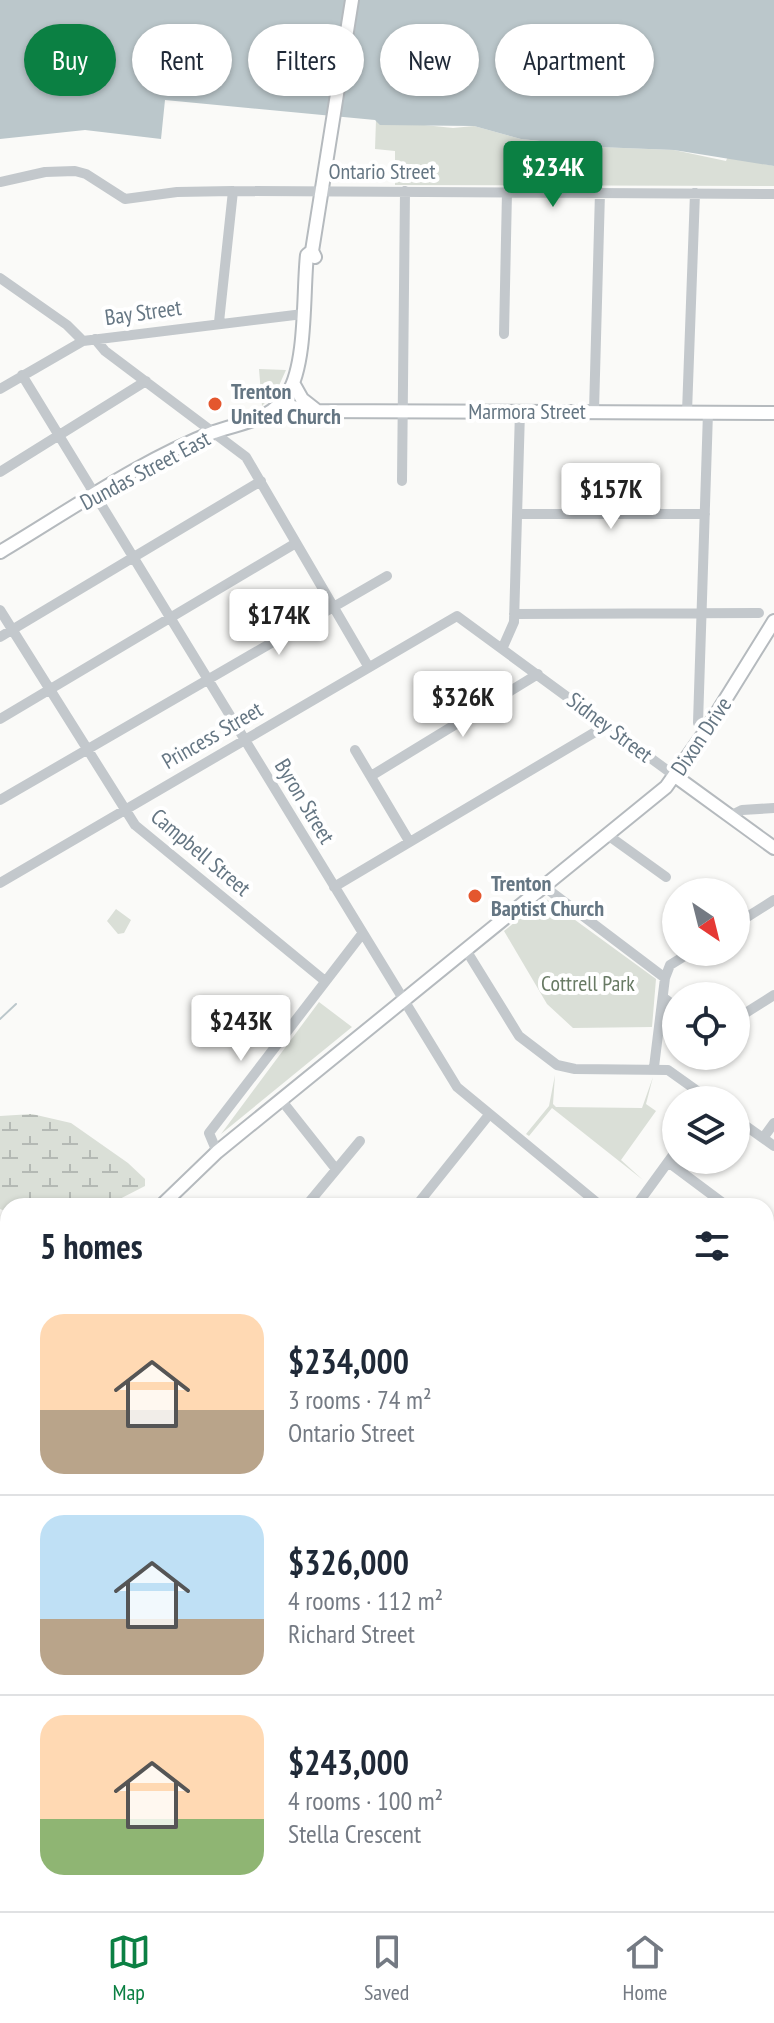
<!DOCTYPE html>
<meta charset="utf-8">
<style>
:root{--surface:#fff;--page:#f6f6f7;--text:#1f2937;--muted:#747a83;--line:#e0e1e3;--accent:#0b8043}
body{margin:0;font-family:"PT Sans Narrow",sans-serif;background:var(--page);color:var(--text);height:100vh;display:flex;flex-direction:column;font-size:30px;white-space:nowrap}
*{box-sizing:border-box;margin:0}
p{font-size:26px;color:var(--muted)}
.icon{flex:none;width:44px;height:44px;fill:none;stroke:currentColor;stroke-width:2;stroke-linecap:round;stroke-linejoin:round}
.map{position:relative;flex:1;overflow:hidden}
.details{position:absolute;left:0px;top:1198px;width:774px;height:714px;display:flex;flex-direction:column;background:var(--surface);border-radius:24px 24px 0 0;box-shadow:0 2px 6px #0004}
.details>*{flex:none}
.hud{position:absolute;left:24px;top:24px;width:726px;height:72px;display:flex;gap:16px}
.needle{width:52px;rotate:145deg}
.fabs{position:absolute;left:662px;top:878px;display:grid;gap:16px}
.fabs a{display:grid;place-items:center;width:88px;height:88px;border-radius:50%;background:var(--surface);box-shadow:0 2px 6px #0004;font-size:40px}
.price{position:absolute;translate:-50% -68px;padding:0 18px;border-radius:8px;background:#fff;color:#222;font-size:26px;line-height:52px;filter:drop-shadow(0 2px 4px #0008)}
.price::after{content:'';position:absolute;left:50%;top:48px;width:24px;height:18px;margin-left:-12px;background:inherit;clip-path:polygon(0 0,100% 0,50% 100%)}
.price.selected{background:var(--accent);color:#fff}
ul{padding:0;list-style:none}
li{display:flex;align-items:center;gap:24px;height:200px;padding:0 40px}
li+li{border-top:2px solid var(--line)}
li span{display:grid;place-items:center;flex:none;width:224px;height:160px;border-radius:24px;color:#555}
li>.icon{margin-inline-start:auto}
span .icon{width:96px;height:96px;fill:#fffc;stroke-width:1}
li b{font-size:34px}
h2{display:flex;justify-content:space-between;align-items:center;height:96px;padding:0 40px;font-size:34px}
.tag{padding:0 28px;border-radius:36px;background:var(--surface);box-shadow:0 2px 6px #0004;font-size:28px;line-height:72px}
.tag.selected{background:var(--accent);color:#fff}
.dock{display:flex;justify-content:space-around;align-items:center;height:112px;border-top:2px solid var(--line);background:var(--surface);font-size:22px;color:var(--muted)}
.dock a{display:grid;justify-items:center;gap:4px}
.dock .selected{color:var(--accent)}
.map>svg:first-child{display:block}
.forest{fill:url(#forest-firs)}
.wetland{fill:url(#wetland-marsh)}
.park{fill:#dadfd7}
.water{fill:#bbc7cb}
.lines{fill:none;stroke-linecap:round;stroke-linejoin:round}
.stream{stroke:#bbc7cb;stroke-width:2}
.major-casing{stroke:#b5babe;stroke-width:16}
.minor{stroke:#c3c8cc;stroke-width:10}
.major{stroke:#fff;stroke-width:12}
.poi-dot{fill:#e4572e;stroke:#fff;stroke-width:3}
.labels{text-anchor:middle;stroke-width:8;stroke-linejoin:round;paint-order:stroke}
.street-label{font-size:22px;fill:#657683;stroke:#fff}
.poi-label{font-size:22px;font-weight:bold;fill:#657683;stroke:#fff;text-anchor:start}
.park-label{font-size:22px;fill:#687a64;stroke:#fff}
</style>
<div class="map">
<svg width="774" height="1911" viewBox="0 0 774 1911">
<defs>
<pattern id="forest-firs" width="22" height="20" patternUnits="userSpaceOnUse" patternTransform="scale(2)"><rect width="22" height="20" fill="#dadfd7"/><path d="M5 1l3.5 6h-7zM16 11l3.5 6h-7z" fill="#b4b9b4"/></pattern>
<pattern id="wetland-marsh" width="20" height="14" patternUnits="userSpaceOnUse" patternTransform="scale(2)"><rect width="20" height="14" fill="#dadfd7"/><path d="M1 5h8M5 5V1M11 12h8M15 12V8" fill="none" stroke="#b4b9b4"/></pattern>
</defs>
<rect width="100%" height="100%" fill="#fafaf8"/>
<path class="forest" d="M 766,1670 L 774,1672 L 774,1733 L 766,1742 Z"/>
<path class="wetland" d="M 32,1114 L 71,1123 L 128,1163 L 145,1179 L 145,1186 L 106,1206 L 8,1206 L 8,1212 L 0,1209 L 0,1116 Z"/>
<path class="park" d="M 376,120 L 453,128 L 474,126 L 521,139 L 598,147 L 674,150 L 726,161 L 728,156 L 774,166 L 774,186 L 395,185 L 395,151 L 375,149 Z
M 259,369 L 286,370 L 277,390 L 262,406 Z
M 545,898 L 656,979 L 652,1027 L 573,1028 L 547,1004 L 504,931 Z
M 116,909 L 131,920 L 124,933 L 118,934 L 107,921 Z
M 319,1002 L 352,1027 L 221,1134 Z
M 555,1075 L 553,1104 L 556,1107 L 642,1108 L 653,1077 L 646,1104 L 656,1111 L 621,1160 L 643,1180 L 552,1108 L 529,1136 L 526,1134 L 549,1106 Z
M 774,1480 L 774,1537 L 766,1547 L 766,1485 Z
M 0,1880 L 4,1885 L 8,1883 L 8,1904 L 55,1904 L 60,1911 L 0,1911 Z"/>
<path class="water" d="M 0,0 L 774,0 L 774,166 L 674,150 L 598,147 L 521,139 L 474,126 L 380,125 L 375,120 L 165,100 L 161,139 L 85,130 L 0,139 Z"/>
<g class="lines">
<path class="stream" d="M 0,1019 L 16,1004
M 0,1395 L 5,1400
M 766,1663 L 774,1664
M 116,1911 L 120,1904"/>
<defs>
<path id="major" d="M 315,257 L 312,251 L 352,0
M 293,383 L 302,399 L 316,410
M 281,403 L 305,411 L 774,413
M 0,552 C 69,511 139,461 214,432 C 242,422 272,421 288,393 C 307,363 303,290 307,255 L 312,251
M 675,776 L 774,848
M 161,1206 L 217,1152 L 666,787 L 707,729 L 774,621
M 0,1415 L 8,1404"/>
</defs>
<use href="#major" class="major-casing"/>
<path class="minor" d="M 0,182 L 45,172 L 75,171 L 86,174 L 125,199 L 177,192 L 233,191 L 774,194
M 0,278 L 67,325 L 83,341
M 219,322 L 233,191
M 504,334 L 507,192
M 95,339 L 105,351 L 246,457 L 368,666
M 22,375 L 457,1087 L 601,1206
M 0,389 L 83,341 L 303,314
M 594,411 L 600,192
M 687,412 L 695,193
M 0,472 L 146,381
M 402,481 L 405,191
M 517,514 L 705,514
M 0,610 L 135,825 L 325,981
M 514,614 L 759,613
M 0,637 L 261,481
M 503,647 L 514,622 L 520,411
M 0,719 L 296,543
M 698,723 L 708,412
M 355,750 L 409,841
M 371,776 L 538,674
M 0,800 L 387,576
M 730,816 L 742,810 L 774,808
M 609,836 L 666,877
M 0,883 L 457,616 L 675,776
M 334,887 L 607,725
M 546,888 L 665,978
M 736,924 L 774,900
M 466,950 L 519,1036 L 557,1065 L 575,1069 L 668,1070 L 710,1100
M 664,998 L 676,1007
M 736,1019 L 774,995
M 654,1067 L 665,978 L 670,965 L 691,952
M 282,1101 L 335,1168
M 736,1119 L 774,1146
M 763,1138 L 774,1123
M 217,1152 L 209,1133 L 362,934
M 668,1162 L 727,1206
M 306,1206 L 360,1141
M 416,1206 L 488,1116
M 636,1206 L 676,1151
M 766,1235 L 774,1241
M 766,1328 L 774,1334
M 766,1434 L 774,1428
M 0,1518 L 8,1543
M 766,1565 L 774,1571
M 0,1589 L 8,1567
M 0,1628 L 8,1633
M 0,1804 L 8,1812
M 69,1904 L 76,1911
M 384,1904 L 388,1911"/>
<use href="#major" class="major"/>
</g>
<g class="poi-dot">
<circle cx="215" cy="404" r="8"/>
<circle cx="475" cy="896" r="8"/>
</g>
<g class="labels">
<g class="street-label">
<text x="382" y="179">Ontario Street</text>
<text transform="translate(143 312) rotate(-8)" y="8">Bay Street</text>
<text x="527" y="419">Marmora Street</text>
<text transform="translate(145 470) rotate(-28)" y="8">Dundas Street East</text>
<text transform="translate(610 727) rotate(37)" y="8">Sidney Street</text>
<text transform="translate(212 735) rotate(-30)" y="8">Princess Street</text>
<text transform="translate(701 736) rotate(-56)" y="8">Dixon Drive</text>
<text transform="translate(305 801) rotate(59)" y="8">Byron Street</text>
<text transform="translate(201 852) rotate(40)" y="8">Campbell Street</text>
</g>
<g class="poi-label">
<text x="231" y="399">Trenton<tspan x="231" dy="25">United Church</tspan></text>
<text x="491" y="891">Trenton<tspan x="491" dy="25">Baptist Church</tspan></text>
</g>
<g class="park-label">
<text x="588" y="991">Cottrell Park</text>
</g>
</g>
</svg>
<div class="fabs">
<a><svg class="needle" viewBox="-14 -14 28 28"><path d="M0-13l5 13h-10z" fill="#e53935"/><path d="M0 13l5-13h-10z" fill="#747a83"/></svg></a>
<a><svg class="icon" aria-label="locate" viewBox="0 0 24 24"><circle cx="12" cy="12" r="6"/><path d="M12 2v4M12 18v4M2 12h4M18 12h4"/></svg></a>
<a><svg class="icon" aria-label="layers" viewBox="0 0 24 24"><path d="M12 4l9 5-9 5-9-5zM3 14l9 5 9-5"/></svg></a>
</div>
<b class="price selected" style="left:553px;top:209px">$234K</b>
<b class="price" style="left:611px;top:531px">$157K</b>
<b class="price" style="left:279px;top:657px">$174K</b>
<b class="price" style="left:463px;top:739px">$326K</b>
<b class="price" style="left:241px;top:1063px">$243K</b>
<div class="hud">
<a class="tag selected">Buy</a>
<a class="tag">Rent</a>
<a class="tag">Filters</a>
<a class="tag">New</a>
<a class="tag">Apartment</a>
</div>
<section class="details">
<h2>5 homes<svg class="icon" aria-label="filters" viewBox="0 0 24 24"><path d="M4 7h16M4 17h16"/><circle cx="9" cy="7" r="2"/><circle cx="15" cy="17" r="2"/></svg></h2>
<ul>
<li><span style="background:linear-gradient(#ffd9b3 60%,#b9a48a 0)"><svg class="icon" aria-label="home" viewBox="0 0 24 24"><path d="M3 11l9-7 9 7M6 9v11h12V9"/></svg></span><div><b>$234,000</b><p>3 rooms · 74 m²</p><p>Ontario Street</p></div></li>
<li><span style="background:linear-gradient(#bfe0f5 65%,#b9a48a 0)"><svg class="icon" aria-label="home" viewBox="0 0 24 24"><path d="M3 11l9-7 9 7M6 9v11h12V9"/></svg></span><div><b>$326,000</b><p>4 rooms · 112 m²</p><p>Richard Street</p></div></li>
<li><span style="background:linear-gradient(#ffd9b3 65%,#8fb573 0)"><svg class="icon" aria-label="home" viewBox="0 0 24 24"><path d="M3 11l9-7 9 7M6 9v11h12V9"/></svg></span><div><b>$243,000</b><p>4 rooms · 100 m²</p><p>Stella Crescent</p></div></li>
</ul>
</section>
</div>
<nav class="dock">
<a class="selected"><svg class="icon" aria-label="map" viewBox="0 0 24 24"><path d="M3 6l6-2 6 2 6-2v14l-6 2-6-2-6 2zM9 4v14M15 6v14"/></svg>Map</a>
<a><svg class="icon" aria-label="saved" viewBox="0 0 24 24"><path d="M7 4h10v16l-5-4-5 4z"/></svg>Saved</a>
<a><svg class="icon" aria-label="home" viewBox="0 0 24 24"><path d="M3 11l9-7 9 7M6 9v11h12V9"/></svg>Home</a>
</nav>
